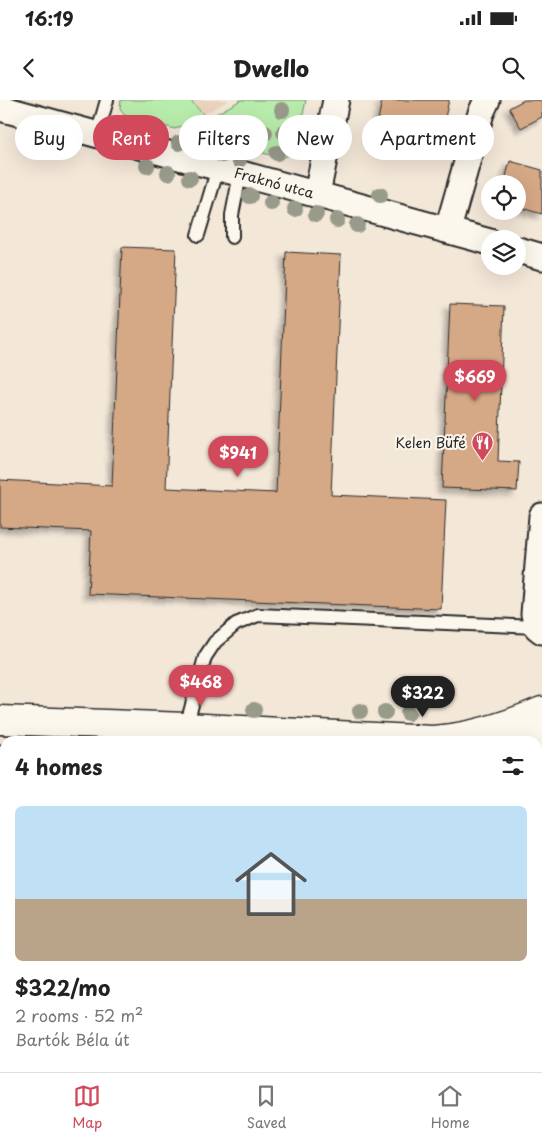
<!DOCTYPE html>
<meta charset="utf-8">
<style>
:root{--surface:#fff;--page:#f2f2f2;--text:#222;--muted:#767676;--line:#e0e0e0;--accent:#d1495b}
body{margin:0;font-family:"Playpen Sans",sans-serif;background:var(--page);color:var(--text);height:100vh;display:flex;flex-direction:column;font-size:19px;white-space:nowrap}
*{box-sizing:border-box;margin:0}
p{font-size:16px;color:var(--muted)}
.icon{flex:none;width:28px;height:28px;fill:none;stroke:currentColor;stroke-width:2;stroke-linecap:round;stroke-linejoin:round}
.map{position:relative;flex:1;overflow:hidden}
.sheet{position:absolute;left:0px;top:636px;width:542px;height:336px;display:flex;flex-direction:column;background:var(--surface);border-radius:15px 15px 0 0;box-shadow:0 5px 20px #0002}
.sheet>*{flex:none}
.banner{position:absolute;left:15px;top:15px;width:512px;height:45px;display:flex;gap:10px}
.tools{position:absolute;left:481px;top:75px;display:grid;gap:10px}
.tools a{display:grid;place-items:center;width:45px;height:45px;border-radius:50%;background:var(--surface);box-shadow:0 5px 20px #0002;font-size:25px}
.price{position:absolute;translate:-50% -42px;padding:0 11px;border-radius:18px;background:var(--accent);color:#fff;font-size:16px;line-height:32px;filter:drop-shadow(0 1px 2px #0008)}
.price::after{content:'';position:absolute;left:50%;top:30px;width:15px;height:11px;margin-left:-8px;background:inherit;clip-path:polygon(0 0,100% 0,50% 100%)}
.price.active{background:#222;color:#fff}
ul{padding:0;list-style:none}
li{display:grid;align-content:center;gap:10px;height:265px;padding:0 15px}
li+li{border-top:1px solid var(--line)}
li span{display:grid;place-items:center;height:155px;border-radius:8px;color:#555}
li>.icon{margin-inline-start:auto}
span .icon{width:90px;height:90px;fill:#fffc;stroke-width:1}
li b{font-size:21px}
h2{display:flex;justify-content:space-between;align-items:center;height:60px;padding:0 15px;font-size:21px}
.chip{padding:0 18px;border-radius:22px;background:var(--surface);box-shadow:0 5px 20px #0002;font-size:18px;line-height:45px}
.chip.active{background:var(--accent);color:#fff}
.status{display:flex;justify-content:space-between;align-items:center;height:35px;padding:0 25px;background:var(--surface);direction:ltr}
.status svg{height:14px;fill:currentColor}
header{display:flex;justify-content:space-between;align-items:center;height:65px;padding:0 15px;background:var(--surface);font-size:22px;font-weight:800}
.dock{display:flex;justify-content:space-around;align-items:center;height:70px;border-top:1px solid var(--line);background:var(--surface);font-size:14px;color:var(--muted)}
.dock a{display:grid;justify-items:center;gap:2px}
.dock .active{color:var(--accent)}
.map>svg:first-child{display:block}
.built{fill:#ead4bf}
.green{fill:#b8ecac;stroke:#728c6c}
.building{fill:#d5a886;stroke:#2b2b2b;filter:url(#shadow)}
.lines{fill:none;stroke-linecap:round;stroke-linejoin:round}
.service-casing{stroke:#2b2b2b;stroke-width:16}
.minor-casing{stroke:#2b2b2b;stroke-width:29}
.tertiary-casing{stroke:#2b2b2b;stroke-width:31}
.service{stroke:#fbf7ec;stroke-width:12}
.minor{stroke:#fbf7ec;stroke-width:25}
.tertiary{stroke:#fbf7ec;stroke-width:28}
.tram{stroke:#2b2b2b;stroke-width:1}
.tree{fill:#989a8a}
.labels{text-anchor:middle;stroke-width:4;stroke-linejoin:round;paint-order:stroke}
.street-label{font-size:14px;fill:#2b2b2b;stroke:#fbf7ec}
.poi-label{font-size:14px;fill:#2b2b2b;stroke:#fbf7ec;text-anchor:end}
</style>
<div class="status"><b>16:19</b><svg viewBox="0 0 49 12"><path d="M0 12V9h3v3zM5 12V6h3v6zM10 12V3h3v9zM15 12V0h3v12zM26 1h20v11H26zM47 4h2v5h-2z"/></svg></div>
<header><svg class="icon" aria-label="back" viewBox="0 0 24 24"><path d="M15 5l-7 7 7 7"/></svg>Dwello<svg class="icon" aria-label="search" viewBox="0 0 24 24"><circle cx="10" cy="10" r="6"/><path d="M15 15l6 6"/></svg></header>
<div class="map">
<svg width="542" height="972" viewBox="0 0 542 972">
<defs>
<filter id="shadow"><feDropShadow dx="-4.5" dy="4.5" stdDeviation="2.5" flood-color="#0004"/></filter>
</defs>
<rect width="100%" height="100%" fill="#f3e7d8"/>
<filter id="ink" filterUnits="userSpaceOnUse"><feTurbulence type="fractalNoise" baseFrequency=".02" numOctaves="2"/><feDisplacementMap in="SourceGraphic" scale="10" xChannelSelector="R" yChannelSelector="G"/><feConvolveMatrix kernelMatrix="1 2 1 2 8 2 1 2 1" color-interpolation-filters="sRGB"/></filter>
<g filter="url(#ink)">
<path class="built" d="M 190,0 L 229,0 L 204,14 Z
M 538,716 L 542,716 L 542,947 L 538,951 Z
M 0,743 L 5,743 L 5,968 L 234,968 L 235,972 L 0,972 Z
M 296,968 L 516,968 L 511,972 L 298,972 Z"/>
<path class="green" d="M 121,0 L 190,0 L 204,15 L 175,29 L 124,15 L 120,8 Z
M 241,0 L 306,0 L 296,47 C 293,54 286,58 278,57 L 187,33 L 186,31 Z"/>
<path class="building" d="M 382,0 L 449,0 L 441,35 L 378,20 Z
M 524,0 L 542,0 L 542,17 L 521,28 L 509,8 Z
M 510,61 L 542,70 L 542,114 L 518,107 L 518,84 L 504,84 Z
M 122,147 L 176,149 L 166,388 L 276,393 L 286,152 L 341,155 L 331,395 L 446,400 L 441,509 L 88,494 L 91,431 L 0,427 L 0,380 L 112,386 Z
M 450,204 L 504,206 L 498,361 L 519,362 L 517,391 L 442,388 Z"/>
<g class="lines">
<defs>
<path id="service" d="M 97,35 L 107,0
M 198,135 L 218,68
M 232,137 L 232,115 L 240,74
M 186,627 L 205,557 L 215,542 L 236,524 L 258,515 L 537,527"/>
<path id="minor" d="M 0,8 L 490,142
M 317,94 L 336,0
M 448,129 L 481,13 L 487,0
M 518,150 L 542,157
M 542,416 L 534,514 L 537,527 L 542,531
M 477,639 L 497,639 L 542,633
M 538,690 L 542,690
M 266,968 L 268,972"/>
<path id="tertiary" d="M 0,620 L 186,627 L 432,640 C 468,638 509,625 542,611
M 538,646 L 542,643
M 0,659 L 5,659"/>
</defs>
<use href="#service" class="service-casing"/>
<use href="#minor" class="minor-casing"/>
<use href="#tertiary" class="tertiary-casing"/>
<use href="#service" class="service"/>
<use href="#minor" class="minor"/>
<use href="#tertiary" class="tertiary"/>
<path class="tram" d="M 0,635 L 166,641
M 0,646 L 5,646
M 538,656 L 542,656
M 538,667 L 542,668"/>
</g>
<g class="tree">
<circle cx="282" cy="10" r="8"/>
<circle cx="312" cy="29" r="8"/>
<circle cx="198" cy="32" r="8"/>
<circle cx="284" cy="32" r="8"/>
<circle cx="265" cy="33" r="8"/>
<circle cx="158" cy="37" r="8"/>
<circle cx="218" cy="37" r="8"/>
<circle cx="237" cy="42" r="8"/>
<circle cx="179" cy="43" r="8"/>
<circle cx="258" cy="47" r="8"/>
<circle cx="199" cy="49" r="8"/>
<circle cx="277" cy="53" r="8"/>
<circle cx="222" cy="55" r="8"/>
<circle cx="239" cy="60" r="8"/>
<circle cx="147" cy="66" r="8"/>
<circle cx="168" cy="73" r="8"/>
<circle cx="190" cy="78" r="8"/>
<circle cx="380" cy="95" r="8"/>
<circle cx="250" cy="96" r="8"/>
<circle cx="271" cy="103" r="8"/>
<circle cx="295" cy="109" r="8"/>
<circle cx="316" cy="114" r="8"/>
<circle cx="337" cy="120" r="8"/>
<circle cx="357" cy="125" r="8"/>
<circle cx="254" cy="610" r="8"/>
<circle cx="360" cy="611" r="8"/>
<circle cx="385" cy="612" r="8"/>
<circle cx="408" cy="613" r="8"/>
</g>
</g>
<defs>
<symbol id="restaurant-pin" viewBox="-11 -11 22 30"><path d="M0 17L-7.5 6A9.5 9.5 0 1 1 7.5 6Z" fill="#d1495b" stroke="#fbf7ec"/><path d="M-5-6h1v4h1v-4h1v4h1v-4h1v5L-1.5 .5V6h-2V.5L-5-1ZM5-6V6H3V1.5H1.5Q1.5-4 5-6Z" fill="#fff"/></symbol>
</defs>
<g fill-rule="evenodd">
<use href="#restaurant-pin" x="470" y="330" width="25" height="34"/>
</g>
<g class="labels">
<g class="street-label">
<text transform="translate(274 83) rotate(15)" y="5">Fraknó utca</text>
</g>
<g class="poi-label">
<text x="466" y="348">Kelen Büfé</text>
</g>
</g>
</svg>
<div class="tools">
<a><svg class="icon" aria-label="locate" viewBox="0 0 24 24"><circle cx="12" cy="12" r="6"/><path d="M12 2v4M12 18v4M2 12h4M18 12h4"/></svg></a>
<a><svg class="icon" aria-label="layers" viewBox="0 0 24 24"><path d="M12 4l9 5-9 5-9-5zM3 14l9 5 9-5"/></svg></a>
</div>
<b class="price" style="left:475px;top:302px">$669</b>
<b class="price" style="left:238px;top:378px">$941</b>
<b class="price" style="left:201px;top:607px">$468</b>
<b class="price active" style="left:423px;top:618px">$322</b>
<div class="banner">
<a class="chip">Buy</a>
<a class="chip active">Rent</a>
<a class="chip">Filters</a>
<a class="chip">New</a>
<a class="chip">Apartment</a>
</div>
<section class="sheet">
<h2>4 homes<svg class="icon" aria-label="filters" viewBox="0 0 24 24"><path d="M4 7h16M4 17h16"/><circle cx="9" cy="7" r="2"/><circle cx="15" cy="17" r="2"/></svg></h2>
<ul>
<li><span style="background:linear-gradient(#bfe0f5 60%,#b9a48a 0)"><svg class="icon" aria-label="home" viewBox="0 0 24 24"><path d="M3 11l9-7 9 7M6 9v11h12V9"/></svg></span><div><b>$322/mo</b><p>2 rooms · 52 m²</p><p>Bartók Béla út</p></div></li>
</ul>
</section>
</div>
<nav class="dock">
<a class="active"><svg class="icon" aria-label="map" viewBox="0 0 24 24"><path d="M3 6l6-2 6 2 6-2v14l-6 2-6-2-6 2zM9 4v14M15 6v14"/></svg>Map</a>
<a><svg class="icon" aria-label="saved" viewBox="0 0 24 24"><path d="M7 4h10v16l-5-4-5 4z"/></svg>Saved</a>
<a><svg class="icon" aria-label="home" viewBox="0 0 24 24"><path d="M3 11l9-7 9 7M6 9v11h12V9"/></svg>Home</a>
</nav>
